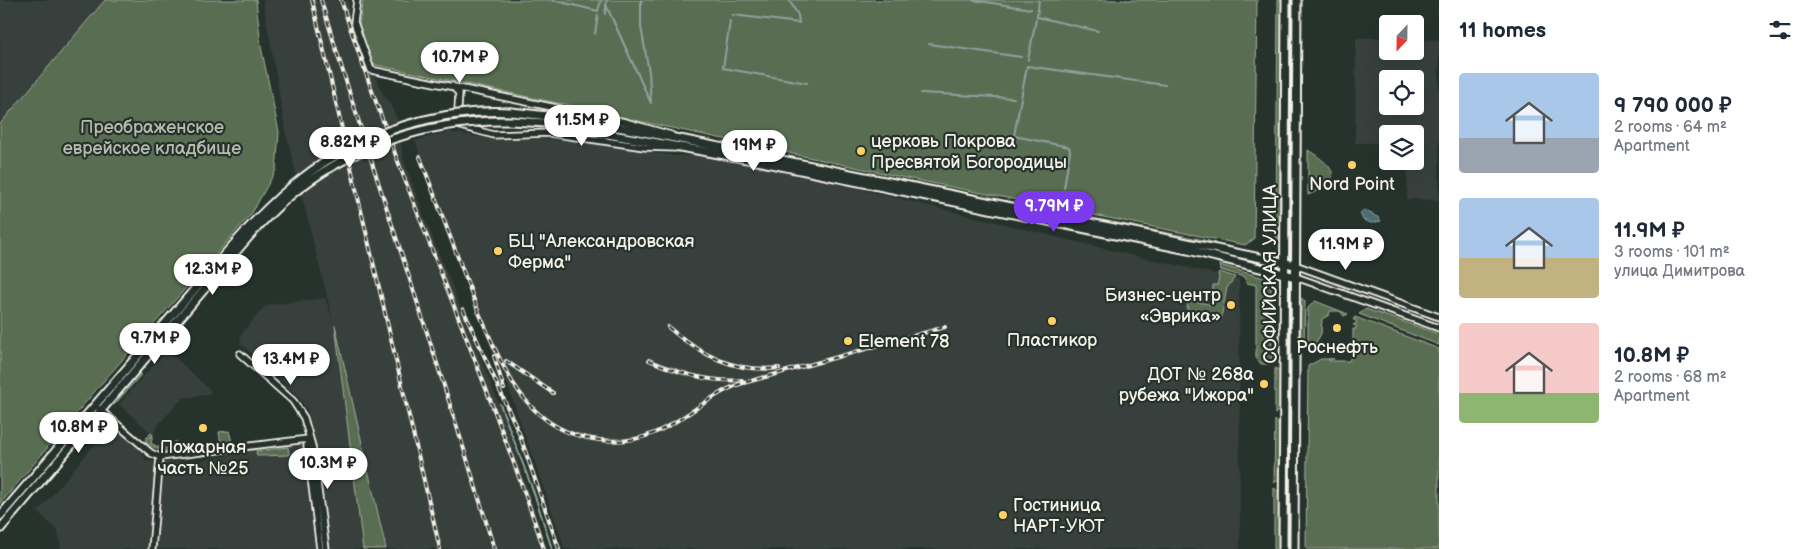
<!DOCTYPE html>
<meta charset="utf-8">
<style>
:root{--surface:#fff;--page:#f2f2f3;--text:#1f2937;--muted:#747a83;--accent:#7c3aed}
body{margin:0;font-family:"Balsamiq Sans",sans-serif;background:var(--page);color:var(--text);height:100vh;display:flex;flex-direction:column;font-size:19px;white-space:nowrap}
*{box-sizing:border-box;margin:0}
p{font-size:16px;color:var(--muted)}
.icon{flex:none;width:28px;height:28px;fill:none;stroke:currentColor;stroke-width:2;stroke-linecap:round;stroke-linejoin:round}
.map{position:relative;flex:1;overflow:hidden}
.drawer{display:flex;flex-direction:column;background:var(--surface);width:375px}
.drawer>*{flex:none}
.needle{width:32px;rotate:202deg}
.tools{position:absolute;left:1379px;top:15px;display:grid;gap:10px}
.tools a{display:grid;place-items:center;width:45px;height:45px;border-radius:5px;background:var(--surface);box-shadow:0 5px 20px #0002;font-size:25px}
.price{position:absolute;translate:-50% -42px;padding:0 11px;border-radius:18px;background:#fff;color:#222;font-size:16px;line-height:32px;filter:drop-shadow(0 1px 2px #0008)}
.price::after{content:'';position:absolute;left:50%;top:30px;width:15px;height:11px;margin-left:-8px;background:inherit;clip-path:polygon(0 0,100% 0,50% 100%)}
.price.on{background:var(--accent);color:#fff}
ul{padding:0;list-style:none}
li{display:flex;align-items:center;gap:15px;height:125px;padding:0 20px}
li span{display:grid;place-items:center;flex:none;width:140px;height:100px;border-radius:5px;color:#555}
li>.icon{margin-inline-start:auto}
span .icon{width:60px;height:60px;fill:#fffc;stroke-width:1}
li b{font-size:21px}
h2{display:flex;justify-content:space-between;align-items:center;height:60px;padding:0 20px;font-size:21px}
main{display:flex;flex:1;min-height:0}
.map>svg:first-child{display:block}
.built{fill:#393f3e;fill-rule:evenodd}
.green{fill:#586d51;stroke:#a6af9c}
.water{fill:#4b6d72;stroke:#8fa2a1}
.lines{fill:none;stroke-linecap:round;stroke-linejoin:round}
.stream{stroke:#8fa2a1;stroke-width:2}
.minor-casing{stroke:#f4f1e8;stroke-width:9}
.major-casing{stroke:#f4f1e8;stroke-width:11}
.minor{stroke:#26332d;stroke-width:5.5}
.major{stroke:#26332d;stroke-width:7}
.rail-casing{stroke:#f4f1e8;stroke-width:4}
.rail{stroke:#26332d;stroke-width:2;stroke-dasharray:5.5;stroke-linecap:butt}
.major-bridge-casing{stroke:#f4f1e8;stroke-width:11;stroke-linecap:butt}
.major-bridge{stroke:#26332d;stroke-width:7}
.poi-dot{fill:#ffd166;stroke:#26332d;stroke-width:2}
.labels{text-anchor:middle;stroke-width:4.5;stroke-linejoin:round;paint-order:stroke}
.park-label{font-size:18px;fill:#b6bcac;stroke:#26332d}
.poi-label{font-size:18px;fill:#f4f1e8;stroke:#26332d;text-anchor:start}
.street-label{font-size:18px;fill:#f4f1e8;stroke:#26332d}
</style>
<main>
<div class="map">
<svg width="1439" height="549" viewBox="0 0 1439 549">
<rect width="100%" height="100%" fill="#26332d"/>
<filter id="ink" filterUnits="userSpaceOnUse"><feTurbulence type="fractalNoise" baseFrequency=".02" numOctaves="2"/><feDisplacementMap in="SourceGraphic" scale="10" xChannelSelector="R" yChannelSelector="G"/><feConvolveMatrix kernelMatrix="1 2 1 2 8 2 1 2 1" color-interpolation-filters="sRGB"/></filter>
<g filter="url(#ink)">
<path class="built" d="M 0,0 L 105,0 L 0,124 Z
M 263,0 L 348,0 L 350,11 L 348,14 L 367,72 L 374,73 L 382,93 L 388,100 L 398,121 L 403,158 L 425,219 L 504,416 L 547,549 L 386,549 L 336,332 L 363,549 L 329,549 L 314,435 L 307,409 L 295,393 L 240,343 L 241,335 L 264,307 L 268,305 L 325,298 L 333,320 L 286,133 Z
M 1356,38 L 1387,38 L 1388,51 L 1415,51 L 1415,39 L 1439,40 L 1439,200 L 1407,199 L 1407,161 L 1415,161 L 1415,134 L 1388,134 L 1387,143 L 1355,143 ZM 1388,79 L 1415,79 L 1415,106 L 1388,106 Z
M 449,132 L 498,140 L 565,137 L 675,156 L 695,155 L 717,158 L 818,179 L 1139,257 L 1239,279 L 1240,549 L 565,549 L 485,321 L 415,141 Z
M 167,350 L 210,390 L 210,394 L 183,398 L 157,426 L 153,435 L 119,404 Z
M 111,425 L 142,452 L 146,461 L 196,462 L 284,444 L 302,443 L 316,549 L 61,549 L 58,531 L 38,512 Z"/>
<path class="green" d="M 105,0 L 256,0 L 261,47 L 279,132 L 276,170 L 252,213 L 101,384 L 0,504 L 0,124 Z
M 363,0 L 1257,0 L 1254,239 L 1245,245 L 911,179 L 587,110 L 563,103 L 562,104 L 372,64 L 369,62 L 359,24 Z
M 1278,0 L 1282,0 L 1279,240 L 1276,238 L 1276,224 Z
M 1308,150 C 1336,168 1345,180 1308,195 Z
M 1000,200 L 1209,241 L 1215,243 L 1190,241 Z
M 1220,265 L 1264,278 L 1271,284 L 1272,364 L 1261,364 L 1256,358 L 1256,285 L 1247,283 L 1244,277 L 1221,270 Z
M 1220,272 L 1235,277 L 1227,288 L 1221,318 L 1187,311 L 1189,294 L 1191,292 L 1200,293 L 1198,302 L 1212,305 L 1213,285 L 1217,285 L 1219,278 L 1218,273 Z
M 1301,298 L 1305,301 L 1304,344 L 1300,340 Z
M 1315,301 L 1348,314 L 1344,316 L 1340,311 L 1330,311 L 1329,315 L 1322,319 L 1321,334 L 1315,344 L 1308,346 L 1308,308 Z
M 1366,309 L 1439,334 L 1439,345 L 1359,314 Z
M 1355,317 L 1439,349 L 1439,549 L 1306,549 L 1308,366 L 1321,359 L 1334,359 L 1329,359 L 1329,361 L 1349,361 L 1353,352 L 1353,329 L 1356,329 L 1356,325 L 1353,325 L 1356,324 L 1356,320 L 1353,320 Z
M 335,325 L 386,549 L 363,549 Z
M 1275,368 L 1280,371 L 1280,409 L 1275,414 Z
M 141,369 L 140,376 L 114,405 L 112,404 Z
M 1275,420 L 1279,426 L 1279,479 L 1274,483 Z
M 229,431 L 232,442 L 221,444 L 219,432 Z
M 151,433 L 153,435 L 151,443 C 158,448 167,449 176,448 L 175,441 L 176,449 C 163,453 156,450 145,441 L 147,437 L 151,437 L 149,435 Z
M 288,447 L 289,455 L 257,456 L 256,451 Z
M 1274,488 L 1279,492 L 1279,549 L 1274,549 Z"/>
<path class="water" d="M 1364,210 L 1379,218 L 1381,221 L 1371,223 L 1363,220 L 1360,213 Z"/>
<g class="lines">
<path class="stream" d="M 552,0 L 598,11 L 601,0
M 641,0 L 641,27 L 649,72 L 651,103
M 973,0 L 1031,9
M 1039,0 L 1037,17 L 1098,31
M 606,5 L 651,103
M 605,14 L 607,0
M 733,15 L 799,23 L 798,15 L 789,0
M 730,21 L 723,68 L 807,83
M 595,34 L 598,15
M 929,44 L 1021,57
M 1028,60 L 1036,19
M 921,93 L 1014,98
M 1064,188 L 1070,151 L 1069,147 L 1014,136 L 1027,66 L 1165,85
M 500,404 L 534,493 L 552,549"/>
<defs>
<path id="minor" d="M 357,0 L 354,22 L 371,70 L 625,122 L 671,135
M 452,86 L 459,93 L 457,125 L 494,135 L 549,133 L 644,147 L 675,148
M 1295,265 L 1439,317
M 1296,277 L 1439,328
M 240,354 L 293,401 L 304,418 L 312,446 L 326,549
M 99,409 L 151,453 L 160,457 L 308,439
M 308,439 L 307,446 L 320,549
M 152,549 L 160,457"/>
<path id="major" d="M 511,112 L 576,119 L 680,139 L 1295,265
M 511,121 L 546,123 L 747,159 L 1188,250 L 1296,277
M 0,516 L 212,269
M 0,529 L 218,273
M 1283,549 L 1286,0
M 1294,549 L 1297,0"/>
</defs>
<use href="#minor" class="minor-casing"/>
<use href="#major" class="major-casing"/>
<use href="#minor" class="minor"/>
<use href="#major" class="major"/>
<defs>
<path id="rail" d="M 312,0 L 440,549
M 321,0 C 376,184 441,365 494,549
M 341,0 C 401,186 482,364 544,549
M 420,157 L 479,313
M 477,308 C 503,367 525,432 599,440 C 618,442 636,441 654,433 C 685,420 709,395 740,384 L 945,327
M 463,309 L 519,433 L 559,549
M 668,327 C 700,355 735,373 779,368
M 494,356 L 504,389
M 649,360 C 678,373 710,383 742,380
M 506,361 L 553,393"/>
</defs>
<use href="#rail" class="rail-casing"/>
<use href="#rail" class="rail"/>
<defs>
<path id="major-bridge" d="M 212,269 C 240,237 267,205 301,179 C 359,133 438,108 511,112
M 218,273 C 239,248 260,222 285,200 C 348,146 429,119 511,121"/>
</defs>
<use href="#major-bridge" class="major-bridge-casing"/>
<use href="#major-bridge" class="major-bridge"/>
</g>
</g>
<g class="poi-dot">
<circle cx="861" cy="151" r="5"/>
<circle cx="1352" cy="165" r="5"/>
<circle cx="498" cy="251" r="5"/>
<circle cx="1231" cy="305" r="5"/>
<circle cx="1052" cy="321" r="5"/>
<circle cx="1337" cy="328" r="5"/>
<circle cx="848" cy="341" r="5"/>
<circle cx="1264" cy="384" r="5"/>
<circle cx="203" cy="428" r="5"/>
<circle cx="1003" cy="515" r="5"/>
</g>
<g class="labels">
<g class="park-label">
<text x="152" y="133">Преображенское<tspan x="152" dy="21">еврейское кладбище</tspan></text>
</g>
<g class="poi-label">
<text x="871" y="147">церковь Покрова<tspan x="871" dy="21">Пресвятой Богородицы</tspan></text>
<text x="1352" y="190" text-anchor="middle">Nord Point</text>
<text x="508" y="247">БЦ "Александровская<tspan x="508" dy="21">Ферма"</tspan></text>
<text x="1221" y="301" text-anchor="end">Бизнес-центр<tspan x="1221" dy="21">«Эврика»</tspan></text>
<text x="1052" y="346" text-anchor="middle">Пластикор</text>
<text x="858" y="347">Element 78</text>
<text x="1337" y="353" text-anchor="middle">Роснефть</text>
<text x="1254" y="380" text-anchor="end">ДОТ № 268а<tspan x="1254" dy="21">рубежа "Ижора"</tspan></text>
<text x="203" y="453" text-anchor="middle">Пожарная<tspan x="203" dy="21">часть №25</tspan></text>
<text x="1013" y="511">Гостиница<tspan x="1013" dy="21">НАРТ-УЮТ</tspan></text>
</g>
<g class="street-label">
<text transform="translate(1270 274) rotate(-90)" y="6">СОФИЙСКАЯ УЛИЦА</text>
</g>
</g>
</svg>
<div class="tools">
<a><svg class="needle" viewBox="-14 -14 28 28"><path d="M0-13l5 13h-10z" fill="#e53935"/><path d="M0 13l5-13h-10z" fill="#747a83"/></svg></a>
<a><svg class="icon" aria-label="locate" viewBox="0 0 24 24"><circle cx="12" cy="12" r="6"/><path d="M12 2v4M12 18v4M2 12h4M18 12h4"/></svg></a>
<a><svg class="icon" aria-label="layers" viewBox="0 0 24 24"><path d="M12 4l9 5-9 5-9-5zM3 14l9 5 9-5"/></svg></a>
</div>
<b class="price" style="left:460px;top:84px">10.7M ₽</b>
<b class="price" style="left:582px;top:147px">11.5M ₽</b>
<b class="price" style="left:350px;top:169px">8.82M ₽</b>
<b class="price" style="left:754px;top:172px">19M ₽</b>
<b class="price on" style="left:1054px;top:233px">9.79M ₽</b>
<b class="price" style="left:1346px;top:271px">11.9M ₽</b>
<b class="price" style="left:213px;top:296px">12.3M ₽</b>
<b class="price" style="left:155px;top:365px">9.7M ₽</b>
<b class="price" style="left:291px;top:386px">13.4M ₽</b>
<b class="price" style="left:79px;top:454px">10.8M ₽</b>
<b class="price" style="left:328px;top:490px">10.3M ₽</b>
</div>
<section class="drawer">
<h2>11 homes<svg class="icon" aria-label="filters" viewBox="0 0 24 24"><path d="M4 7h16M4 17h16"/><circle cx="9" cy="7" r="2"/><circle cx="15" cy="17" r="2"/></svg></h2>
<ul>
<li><span style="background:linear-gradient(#a9c7e8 65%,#9aa5b1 0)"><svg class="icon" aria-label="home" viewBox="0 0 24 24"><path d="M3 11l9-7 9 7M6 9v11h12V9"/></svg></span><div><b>9 790 000 ₽</b><p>2 rooms · 64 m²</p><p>Apartment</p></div></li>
<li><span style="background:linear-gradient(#a9c7e8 60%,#c2b280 0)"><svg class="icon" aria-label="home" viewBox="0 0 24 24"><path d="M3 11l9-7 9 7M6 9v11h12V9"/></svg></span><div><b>11.9M ₽</b><p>3 rooms · 101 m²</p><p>улица Димитрова</p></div></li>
<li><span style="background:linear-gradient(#f6c9c9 70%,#8fb573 0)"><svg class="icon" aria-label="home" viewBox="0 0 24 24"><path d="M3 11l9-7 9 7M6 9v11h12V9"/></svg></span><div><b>10.8M ₽</b><p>2 rooms · 68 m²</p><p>Apartment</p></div></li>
</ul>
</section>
</main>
